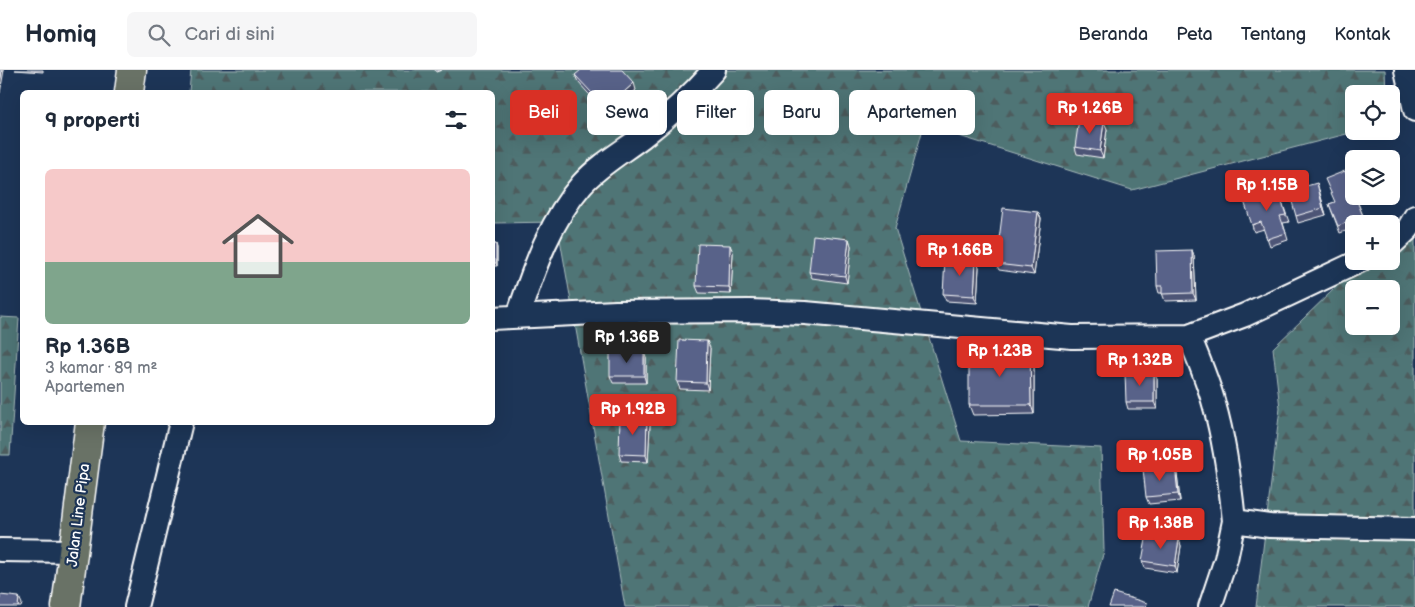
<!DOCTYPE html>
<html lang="id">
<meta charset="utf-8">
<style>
:root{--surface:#fff;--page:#f6f6f7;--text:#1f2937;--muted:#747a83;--line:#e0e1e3;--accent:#d93025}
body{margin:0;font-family:"Balsamiq Sans",sans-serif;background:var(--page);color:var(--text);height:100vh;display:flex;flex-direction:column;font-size:19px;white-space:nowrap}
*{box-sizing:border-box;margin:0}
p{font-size:16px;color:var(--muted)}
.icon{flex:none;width:28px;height:28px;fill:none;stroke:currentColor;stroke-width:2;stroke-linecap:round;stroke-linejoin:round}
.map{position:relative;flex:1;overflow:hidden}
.drawer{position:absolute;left:20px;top:20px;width:475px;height:335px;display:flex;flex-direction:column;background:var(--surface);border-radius:8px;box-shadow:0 5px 20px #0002}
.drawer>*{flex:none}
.guide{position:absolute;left:510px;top:20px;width:475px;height:45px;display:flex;gap:10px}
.tools{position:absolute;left:1345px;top:15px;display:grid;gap:10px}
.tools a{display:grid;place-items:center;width:55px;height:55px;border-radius:8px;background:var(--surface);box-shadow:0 5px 20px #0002;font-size:25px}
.price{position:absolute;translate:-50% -42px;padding:0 11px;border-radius:5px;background:var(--accent);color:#fff;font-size:16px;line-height:32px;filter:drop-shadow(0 1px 2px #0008)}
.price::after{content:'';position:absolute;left:50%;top:30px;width:15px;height:11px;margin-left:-8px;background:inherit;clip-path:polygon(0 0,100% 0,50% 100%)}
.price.active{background:#222;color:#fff}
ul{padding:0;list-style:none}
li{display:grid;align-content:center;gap:10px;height:265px;padding:0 25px}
li span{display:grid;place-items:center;height:155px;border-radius:8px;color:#555}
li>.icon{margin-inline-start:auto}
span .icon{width:90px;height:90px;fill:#fffc;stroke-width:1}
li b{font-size:21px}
h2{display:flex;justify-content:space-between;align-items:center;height:60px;padding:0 25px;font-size:21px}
.pill{padding:0 18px;border-radius:8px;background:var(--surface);box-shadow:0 5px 20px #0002;font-size:18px;line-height:45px}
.pill.active{background:var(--accent);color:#fff}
header{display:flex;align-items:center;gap:30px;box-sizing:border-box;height:70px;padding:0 25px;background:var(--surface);border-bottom:1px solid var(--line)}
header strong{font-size:24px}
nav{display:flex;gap:28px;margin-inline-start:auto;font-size:18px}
.search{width:350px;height:45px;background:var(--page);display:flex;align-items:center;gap:12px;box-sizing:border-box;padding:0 18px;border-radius:8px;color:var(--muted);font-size:19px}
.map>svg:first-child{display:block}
.forest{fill:url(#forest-firs);stroke:#a7baba;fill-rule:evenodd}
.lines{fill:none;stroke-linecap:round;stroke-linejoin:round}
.minor-casing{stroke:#fff;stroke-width:26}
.major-casing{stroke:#fff;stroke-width:31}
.minor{stroke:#1d3557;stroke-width:22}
.major{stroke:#697266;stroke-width:28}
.wall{fill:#4d5476;stroke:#fff}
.shaded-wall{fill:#3e4560;stroke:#fff}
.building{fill:#596289;stroke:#fff}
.labels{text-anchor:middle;stroke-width:4.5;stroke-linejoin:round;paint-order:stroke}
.street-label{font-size:15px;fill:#fff;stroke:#1d3557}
</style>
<header>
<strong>Homiq</strong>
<div class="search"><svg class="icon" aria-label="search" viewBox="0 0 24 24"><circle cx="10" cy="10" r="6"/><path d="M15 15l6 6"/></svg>Cari di sini</div>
<nav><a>Beranda</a><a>Peta</a><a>Tentang</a><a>Kontak</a></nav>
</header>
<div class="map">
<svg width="1415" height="537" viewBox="0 0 1415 537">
<defs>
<pattern id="forest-firs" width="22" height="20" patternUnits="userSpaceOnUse" patternTransform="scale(1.25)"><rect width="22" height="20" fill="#4f7476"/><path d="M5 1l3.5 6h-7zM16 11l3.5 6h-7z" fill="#4d5c5d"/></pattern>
</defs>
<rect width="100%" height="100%" fill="#1d3557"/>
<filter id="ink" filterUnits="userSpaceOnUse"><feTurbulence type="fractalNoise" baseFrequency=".02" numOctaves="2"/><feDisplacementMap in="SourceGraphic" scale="10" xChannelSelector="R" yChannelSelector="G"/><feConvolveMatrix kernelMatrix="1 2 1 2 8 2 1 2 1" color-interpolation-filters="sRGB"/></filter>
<g filter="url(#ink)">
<path class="forest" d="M 191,0 L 1385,0 L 1386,24 L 1354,24 L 1354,61 L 1358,61 L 1132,120 L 924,55 L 895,158 L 961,371 L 1101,378 L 1104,481 L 1088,537 L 625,537 L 557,152 L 493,153 L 492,22 L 189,22 Z
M 1415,142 L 1415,537 L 1256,537 L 1280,338 L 1273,278 L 1363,191 L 1391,191 L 1391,165 ZM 1354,219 L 1391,219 L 1391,256 L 1354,256 Z
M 0,247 L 19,248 L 10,385 L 0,385 Z"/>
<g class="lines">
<defs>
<path id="minor" d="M 1406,0 L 1415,40
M 1391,175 L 1408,159 L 1415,147
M 518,246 C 534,199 549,152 582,114 C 599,95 622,82 642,67 C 668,47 692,25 714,0
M 492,248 L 616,242 L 750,241 L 805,243 L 1072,267 L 1189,266 C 1198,288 1208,311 1214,334 C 1225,372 1230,411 1234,451 L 1270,456 L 1415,459
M 1189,266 L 1245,245 L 1360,191
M 0,480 L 73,481
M 136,537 L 181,352
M 1210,537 L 1226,489 L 1234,451"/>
<path id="major" d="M 129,22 L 132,0
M 66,537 L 90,352"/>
</defs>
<use href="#minor" class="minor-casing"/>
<use href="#major" class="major-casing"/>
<use href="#minor" class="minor"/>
<use href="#major" class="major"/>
</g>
<path class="wall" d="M 15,0 L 43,0 L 43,2 Z
M 435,0 L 442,0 L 436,2 Z
M 575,5 L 636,20 L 608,45 L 578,12 Z
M 1107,59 L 1103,88 L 1077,84 L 1075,77 Z
M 1277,117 L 1289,152 L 1283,153 L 1288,170 L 1270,176 L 1264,159 L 1254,162 L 1252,155 Z
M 1319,120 L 1326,145 L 1298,153 L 1296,146 Z
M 1355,126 L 1366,153 L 1364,154 L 1354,154 L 1354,158 L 1340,163 L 1329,134 Z
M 1038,142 L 1041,149 L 1034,205 L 999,200 L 996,194 Z
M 849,169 L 851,176 L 847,213 L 812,208 L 809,202 Z
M 492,174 L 496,174 L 497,178 L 497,196 L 492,196 Z
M 1192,180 L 1194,186 L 1196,230 L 1165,231 L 1162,223 L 1159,223 L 1157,216 Z
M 733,182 L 731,224 L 699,223 L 696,216 Z
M 976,190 L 979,197 L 977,233 L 946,231 L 943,224 Z
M 710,278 L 708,320 L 680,319 L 677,312 Z
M 1030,280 L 1034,290 L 1034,344 L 973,345 L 969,335 Z
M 646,288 L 646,313 L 613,313 L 610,306 Z
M 1157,309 L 1157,339 L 1128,339 L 1126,332 Z
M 650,354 L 648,392 L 621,391 L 619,384 Z
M 1177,403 L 1180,431 L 1149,434 L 1146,427 Z
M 1179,469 L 1181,476 L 1177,503 L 1145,498 L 1142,491 Z"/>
<path class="shaded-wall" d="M 2,0 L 4,0 L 0,23 L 0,12 Z
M 634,13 L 636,20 L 608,45 L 606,38 Z
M 1104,52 L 1107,59 L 1103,88 L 1100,81 Z
M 1317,113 L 1319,120 L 1326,145 L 1323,138 Z
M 1038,142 L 1041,149 L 1034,205 L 1031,198 Z
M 849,169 L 851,176 L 847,213 L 845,206 Z
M 496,174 L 497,178 L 497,196 L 496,193 Z
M 730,175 L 733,182 L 731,224 L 729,217 Z
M 1192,180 L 1194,186 L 1196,230 L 1193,223 Z
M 976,190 L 979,197 L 977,233 L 974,226 Z
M 707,271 L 710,278 L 708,320 L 706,313 Z
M 1030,280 L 1034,290 L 1034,344 L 1031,335 Z
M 644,281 L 646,288 L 646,313 L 644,306 Z
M 1154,303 L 1157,309 L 1157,339 L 1154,332 Z
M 647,347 L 650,354 L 648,392 L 646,385 Z
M 1175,396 L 1177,403 L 1180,431 L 1178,424 Z
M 1179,469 L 1181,476 L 1177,503 L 1175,496 Z
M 19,527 L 22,534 L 21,537 L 18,537 Z"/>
<path class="building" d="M 0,0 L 2,0 L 0,12 Z
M 581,0 L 622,0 L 634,13 L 606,38 L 575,5 Z
M 1079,49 L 1104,52 L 1100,81 L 1075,77 Z
M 1345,101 L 1354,123 L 1354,126 L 1355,126 L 1363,146 L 1338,156 L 1329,134 L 1335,132 L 1325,109 Z
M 1317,113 L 1323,138 L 1296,146 L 1289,121 Z
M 1277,117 L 1286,145 L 1280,146 L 1286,163 L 1267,169 L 1261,152 L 1252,155 L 1243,128 Z
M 1003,138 L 1038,142 L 1031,198 L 996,194 Z
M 813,165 L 849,169 L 845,206 L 809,202 Z
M 492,174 L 496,174 L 496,193 L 492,193 Z
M 698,174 L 730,175 L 729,217 L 696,216 Z
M 1192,180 L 1193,223 L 1162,224 L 1162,216 L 1157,216 L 1156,181 Z
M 945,189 L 976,190 L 974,226 L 943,224 Z
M 679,270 L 707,271 L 706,313 L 677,312 Z
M 969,280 L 1030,280 L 1031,335 L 969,335 Z
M 610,281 L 644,281 L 644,306 L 610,306 Z
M 1125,303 L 1154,303 L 1154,332 L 1126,332 Z
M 620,347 L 647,347 L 646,385 L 619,384 Z
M 1175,396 L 1178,424 L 1146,427 L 1143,399 Z
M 1147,464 L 1179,469 L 1175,496 L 1142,491 Z
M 1114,523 L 1147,533 L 1146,537 L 1109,537 Z
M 0,525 L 19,527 L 18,537 L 0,537 Z"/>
</g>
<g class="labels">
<g class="street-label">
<text transform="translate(78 445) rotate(-83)" y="5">Jalan Line Pipa</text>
</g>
</g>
</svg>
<div class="tools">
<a><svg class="icon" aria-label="locate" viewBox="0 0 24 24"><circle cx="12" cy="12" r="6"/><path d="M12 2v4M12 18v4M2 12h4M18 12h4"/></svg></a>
<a><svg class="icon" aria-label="layers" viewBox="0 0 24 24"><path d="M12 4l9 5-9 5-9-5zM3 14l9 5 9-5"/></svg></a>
<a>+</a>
<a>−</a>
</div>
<b class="price" style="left:1090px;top:65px">Rp 1.26B</b>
<b class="price" style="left:1267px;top:142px">Rp 1.15B</b>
<b class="price" style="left:960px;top:207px">Rp 1.66B</b>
<b class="price active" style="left:627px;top:294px">Rp 1.36B</b>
<b class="price" style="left:1000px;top:308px">Rp 1.23B</b>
<b class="price" style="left:1140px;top:317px">Rp 1.32B</b>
<b class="price" style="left:633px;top:366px">Rp 1.92B</b>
<b class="price" style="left:1160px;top:412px">Rp 1.05B</b>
<b class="price" style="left:1161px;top:480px">Rp 1.38B</b>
<div class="guide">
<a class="pill active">Beli</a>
<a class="pill">Sewa</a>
<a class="pill">Filter</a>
<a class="pill">Baru</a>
<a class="pill">Apartemen</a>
</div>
<section class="drawer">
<h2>9 properti<svg class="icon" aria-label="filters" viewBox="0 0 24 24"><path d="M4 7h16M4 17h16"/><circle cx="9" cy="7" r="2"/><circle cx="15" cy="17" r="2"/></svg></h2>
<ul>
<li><span style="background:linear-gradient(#f6c9c9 60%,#7fa58c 0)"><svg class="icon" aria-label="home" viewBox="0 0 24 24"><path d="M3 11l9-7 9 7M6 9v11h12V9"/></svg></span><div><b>Rp 1.36B</b><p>3 kamar · 89 m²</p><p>Apartemen</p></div></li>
</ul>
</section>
</div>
